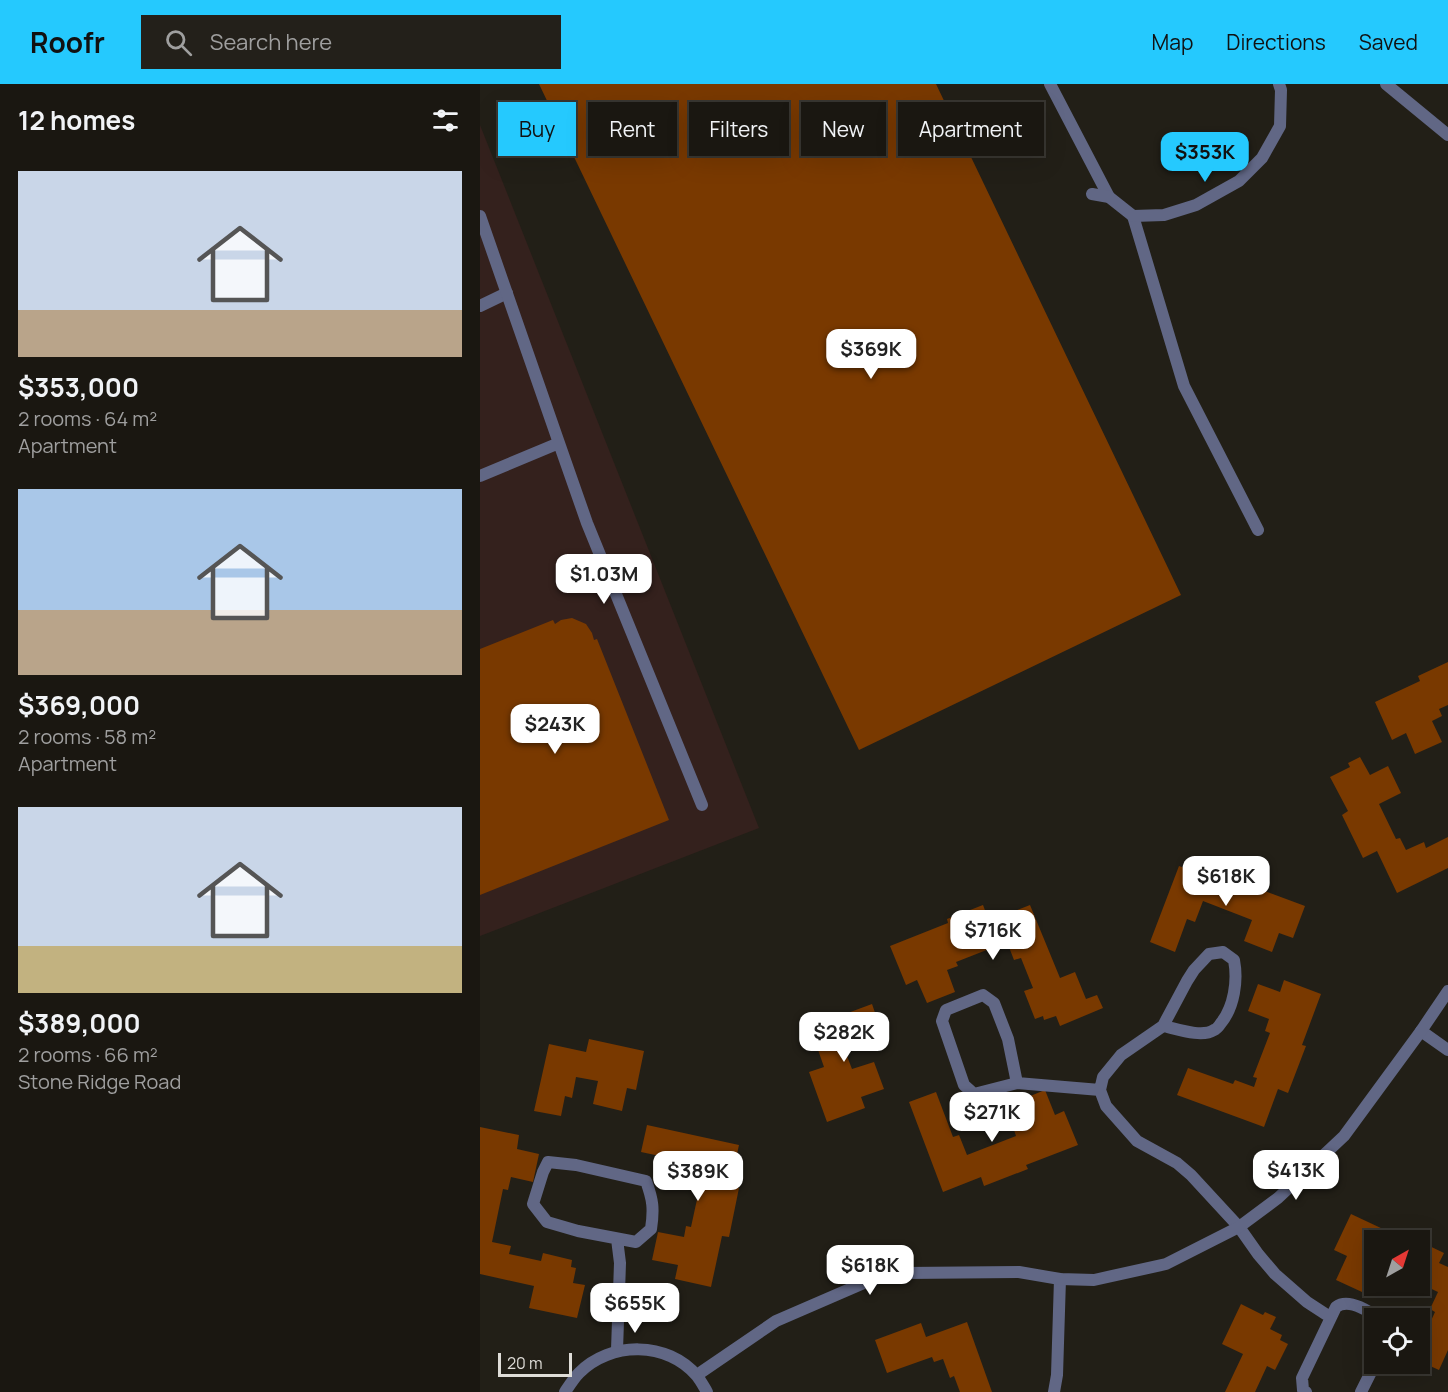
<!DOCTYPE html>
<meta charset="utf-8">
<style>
:root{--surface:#1a1711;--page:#23201a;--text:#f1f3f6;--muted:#9f9f9f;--line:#383631;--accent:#25c9fe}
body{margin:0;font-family:Manrope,sans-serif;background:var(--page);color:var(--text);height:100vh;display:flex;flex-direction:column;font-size:22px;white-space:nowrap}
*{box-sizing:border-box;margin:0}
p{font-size:20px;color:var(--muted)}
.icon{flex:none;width:33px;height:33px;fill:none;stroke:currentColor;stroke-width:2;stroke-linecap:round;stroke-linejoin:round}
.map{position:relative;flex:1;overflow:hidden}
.details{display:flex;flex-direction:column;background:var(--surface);width:480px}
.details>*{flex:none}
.guide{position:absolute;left:18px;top:18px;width:570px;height:54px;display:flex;gap:12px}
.needle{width:39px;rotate:39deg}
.controls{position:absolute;left:884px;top:1146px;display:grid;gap:12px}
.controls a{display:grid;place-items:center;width:66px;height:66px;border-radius:0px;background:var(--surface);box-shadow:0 6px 24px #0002,0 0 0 2px var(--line);font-size:30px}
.scale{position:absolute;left:18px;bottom:15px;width:74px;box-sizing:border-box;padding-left:6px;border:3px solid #dfddd8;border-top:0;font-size:16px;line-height:21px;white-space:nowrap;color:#dfddd8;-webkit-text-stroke:4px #221f17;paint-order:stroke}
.price{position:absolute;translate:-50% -51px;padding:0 14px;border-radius:12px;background:#fff;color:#222;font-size:20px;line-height:39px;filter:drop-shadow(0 2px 3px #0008)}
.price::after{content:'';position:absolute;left:50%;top:36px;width:18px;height:14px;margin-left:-9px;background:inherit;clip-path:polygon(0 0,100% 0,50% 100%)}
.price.current{background:var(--accent);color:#111}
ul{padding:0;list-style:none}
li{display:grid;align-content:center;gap:12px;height:318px;padding:0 18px}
li span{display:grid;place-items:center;height:186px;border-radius:0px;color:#555}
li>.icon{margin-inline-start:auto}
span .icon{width:108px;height:108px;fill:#fffc;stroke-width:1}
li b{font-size:26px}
h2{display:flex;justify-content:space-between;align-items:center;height:72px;padding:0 18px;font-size:26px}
.pill{padding:0 21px;border-radius:0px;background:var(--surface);box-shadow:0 6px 24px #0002,0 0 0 2px var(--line);font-size:21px;line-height:54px}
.pill.current{background:var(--accent);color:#111}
header{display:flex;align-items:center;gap:36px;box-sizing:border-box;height:84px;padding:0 30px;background:var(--accent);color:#111}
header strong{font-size:28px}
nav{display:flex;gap:33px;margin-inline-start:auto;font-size:21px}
.search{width:420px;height:54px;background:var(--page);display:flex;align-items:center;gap:15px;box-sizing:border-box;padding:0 21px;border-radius:0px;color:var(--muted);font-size:22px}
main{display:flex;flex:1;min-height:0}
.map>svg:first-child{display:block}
.industrial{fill:#34211d}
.building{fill:#793900}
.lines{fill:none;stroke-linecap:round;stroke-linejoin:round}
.lane{stroke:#616785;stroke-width:12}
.street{stroke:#616785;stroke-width:12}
</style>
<header>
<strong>Roofr</strong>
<div class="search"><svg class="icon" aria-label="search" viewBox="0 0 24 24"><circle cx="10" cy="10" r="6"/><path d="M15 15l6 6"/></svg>Search here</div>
<nav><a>Map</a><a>Directions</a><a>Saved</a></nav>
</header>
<main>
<section class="details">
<h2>12 homes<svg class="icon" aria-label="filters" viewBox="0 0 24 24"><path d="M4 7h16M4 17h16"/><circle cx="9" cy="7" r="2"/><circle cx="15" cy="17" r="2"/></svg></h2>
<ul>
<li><span style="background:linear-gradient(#c9d6e8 75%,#b9a48a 0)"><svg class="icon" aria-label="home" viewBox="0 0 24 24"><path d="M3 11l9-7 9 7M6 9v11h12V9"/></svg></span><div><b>$353,000</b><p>2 rooms · 64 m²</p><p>Apartment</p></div></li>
<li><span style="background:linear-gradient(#a9c7e8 65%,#b9a48a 0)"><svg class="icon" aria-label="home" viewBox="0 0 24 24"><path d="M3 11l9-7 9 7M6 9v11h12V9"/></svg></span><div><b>$369,000</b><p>2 rooms · 58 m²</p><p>Apartment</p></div></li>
<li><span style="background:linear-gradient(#c9d6e8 75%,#c2b280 0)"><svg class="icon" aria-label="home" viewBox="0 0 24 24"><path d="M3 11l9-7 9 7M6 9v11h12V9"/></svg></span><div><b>$389,000</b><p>2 rooms · 66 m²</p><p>Stone Ridge Road</p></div></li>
</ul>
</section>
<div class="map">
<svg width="968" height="1308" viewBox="0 0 968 1308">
<rect width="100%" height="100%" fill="#221f17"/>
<path class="industrial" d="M 0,41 L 279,744 L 0,852 Z"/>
<path class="building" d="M 59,0 L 456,0 L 701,511 L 379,666 Z
M 92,534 L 106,540 L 112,549 L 114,556 L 117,555 L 189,736 L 0,811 L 0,565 L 73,536 L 75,540 L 81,536 Z
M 968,578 L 968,621 L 959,625 L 962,632 L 952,637 L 962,658 L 935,670 L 926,649 L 912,656 L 895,618 L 940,597 L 938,592 Z
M 880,673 L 890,691 L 908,682 L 921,709 L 899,720 L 916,755 L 920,754 L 926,766 L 944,758 L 946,764 L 968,753 L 968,784 L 917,809 L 897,767 L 883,774 L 862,731 L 868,727 L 850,693 L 870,683 L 868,679 Z
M 699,782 L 735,795 L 740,783 L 785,800 L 782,806 L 825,822 L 813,854 L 799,849 L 792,868 L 764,857 L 772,836 L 723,817 L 715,838 L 707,835 L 695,868 L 670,858 Z
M 503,821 L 509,837 L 550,821 L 580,894 L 595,888 L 606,915 L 617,911 L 623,924 L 580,942 L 576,932 L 564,936 L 563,932 L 555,935 L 544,907 L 553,904 L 541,874 L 534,876 L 527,858 L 476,878 L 478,882 L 467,886 L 475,908 L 447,919 L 437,896 L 426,901 L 410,862 L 468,839 L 467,835 Z
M 804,896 L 841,910 L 822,961 L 826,962 L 808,1009 L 798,1005 L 784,1043 L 697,1011 L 708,984 L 753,1000 L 755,996 L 774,1003 L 777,994 L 773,993 L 790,949 L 785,947 L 789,935 L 768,927 L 778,900 L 800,908 Z
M 392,920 L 401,946 L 381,953 L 384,960 L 365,967 L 372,985 L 394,978 L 404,1005 L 381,1013 L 385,1024 L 347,1038 L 329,988 L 344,983 L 330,943 Z
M 109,955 L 164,967 L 156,1006 L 147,1004 L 142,1027 L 113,1020 L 118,997 L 96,993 L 92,1014 L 85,1012 L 81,1032 L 54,1027 L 69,960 L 106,968 Z
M 565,1006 L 575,1031 L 584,1027 L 598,1061 L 546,1081 L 548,1085 L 504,1102 L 501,1093 L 463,1108 L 429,1018 L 456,1008 L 473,1053 L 479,1051 L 487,1071 L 536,1052 L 534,1046 L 548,1041 L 538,1017 Z
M 167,1041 L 259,1061 L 250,1102 L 259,1104 L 249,1153 L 242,1152 L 231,1203 L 195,1195 L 198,1181 L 172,1176 L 178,1148 L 204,1153 L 206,1142 L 211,1143 L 221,1097 L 227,1098 L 229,1090 L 206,1085 L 208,1078 L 161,1068 Z
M 0,1043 L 39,1051 L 37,1065 L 59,1070 L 53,1098 L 31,1093 L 28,1106 L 23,1105 L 12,1158 L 31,1162 L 29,1170 L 61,1177 L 63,1169 L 92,1176 L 91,1183 L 96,1184 L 93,1199 L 105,1201 L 97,1234 L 49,1224 L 54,1202 L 0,1190 Z
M 871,1130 L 920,1153 L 922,1149 L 939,1156 L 894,1156 L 894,1187 L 892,1186 L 882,1208 L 856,1196 L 867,1172 L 854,1166 Z
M 939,1157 L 964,1169 L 959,1179 L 968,1183 L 968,1266 L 959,1286 L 939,1277 L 939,1263 L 955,1228 L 950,1225 L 958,1208 L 939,1199 Z
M 761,1220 L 783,1231 L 785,1228 L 796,1233 L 790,1245 L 802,1251 L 800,1256 L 808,1260 L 795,1286 L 787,1282 L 775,1308 L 745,1308 L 763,1270 L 742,1260 Z
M 487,1238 L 512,1308 L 480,1308 L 474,1292 L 470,1294 L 463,1275 L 454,1278 L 452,1273 L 407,1289 L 395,1256 L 441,1239 L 446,1253 Z"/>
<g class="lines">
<path class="lane" d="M 570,0 L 629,113
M 653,132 L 704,302 L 778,446
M 0,222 L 27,209
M 941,947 L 968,966
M 537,999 L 528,955 L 514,919 L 503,911 L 466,926 L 462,937 L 484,1001 L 494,1010 L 537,999 L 620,1006 L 626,1022 L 657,1057 L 697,1079 L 711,1091 L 759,1143 L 778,1170 L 795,1190 L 827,1218 L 850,1233
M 620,1006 L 623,993 L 641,971 L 683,942 L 707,897 L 714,886 L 729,870 L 743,868 L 754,876 C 758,897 754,923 741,939 C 739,942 737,945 734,946 C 722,954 697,945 683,942
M 68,1078 L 96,1081 L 166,1097 C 173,1116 174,1125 171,1145 L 156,1158 L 98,1147 L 67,1138 L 53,1120 L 63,1088 Z
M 137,1155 L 140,1179 L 137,1266
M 574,1308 L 577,1291 L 580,1195
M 826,1308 L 823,1306 L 822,1294 L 856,1223 C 868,1214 887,1226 898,1234
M 881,1308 L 895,1280"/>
<path class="street" d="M 906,0 L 968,51
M 612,110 L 629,113 L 653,132 L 684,131 L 716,121 L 759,97 L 782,74 L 800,42 L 801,6 L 799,0
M 0,132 L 79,359
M 0,392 L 79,359 L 107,439 L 222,721
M 217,1291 L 296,1237 L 393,1195 L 425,1189 L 539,1188 L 580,1195 L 614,1196 L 686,1180 L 759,1143 L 798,1114 L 864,1052 L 941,947 L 968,907
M 85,1308 C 89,1302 94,1294 99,1289 C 130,1257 188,1257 217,1292 C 221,1297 224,1303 227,1308"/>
</g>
</svg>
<div class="controls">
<a><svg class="needle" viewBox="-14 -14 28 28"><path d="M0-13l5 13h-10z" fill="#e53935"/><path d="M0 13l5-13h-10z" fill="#9f9f9f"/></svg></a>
<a><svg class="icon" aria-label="locate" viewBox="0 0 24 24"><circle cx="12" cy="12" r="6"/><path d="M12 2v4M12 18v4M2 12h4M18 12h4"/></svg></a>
</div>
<div class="scale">20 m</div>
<b class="price current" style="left:725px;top:99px">$353K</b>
<b class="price" style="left:391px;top:296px">$369K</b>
<b class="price" style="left:124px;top:521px">$1.03M</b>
<b class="price" style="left:75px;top:671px">$243K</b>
<b class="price" style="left:746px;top:823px">$618K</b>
<b class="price" style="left:513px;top:877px">$716K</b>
<b class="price" style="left:364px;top:979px">$282K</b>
<b class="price" style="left:512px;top:1059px">$271K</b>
<b class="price" style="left:816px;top:1117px">$413K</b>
<b class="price" style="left:218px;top:1118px">$389K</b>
<b class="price" style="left:390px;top:1212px">$618K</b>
<b class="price" style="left:155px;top:1250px">$655K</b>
<div class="guide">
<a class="pill current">Buy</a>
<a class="pill">Rent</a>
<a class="pill">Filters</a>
<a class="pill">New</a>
<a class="pill">Apartment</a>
</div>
</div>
</main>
